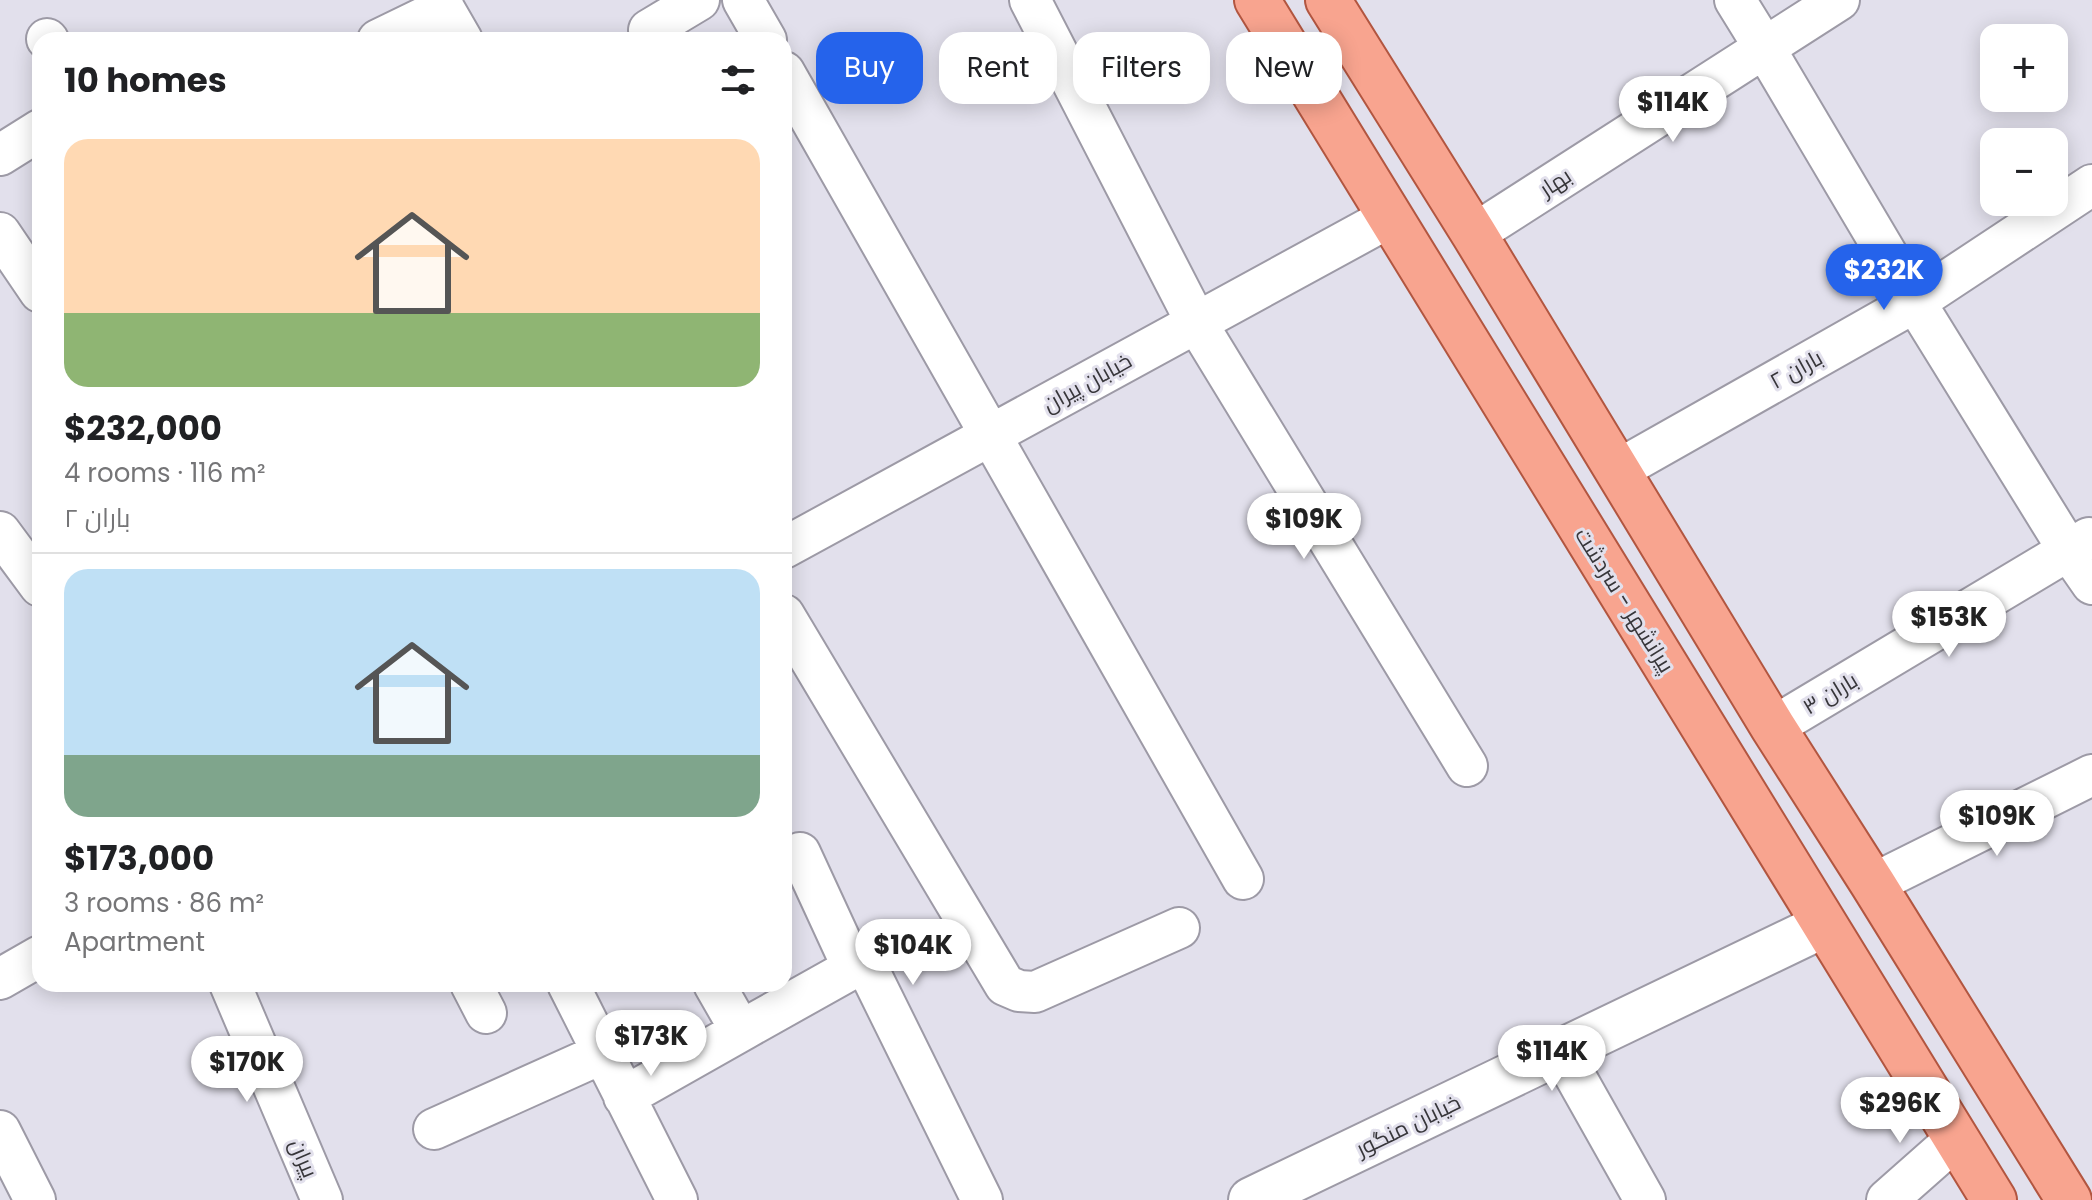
<!DOCTYPE html>
<meta charset="utf-8">
<style>
:root{--surface:#fff;--page:#f2f2f2;--text:#202124;--muted:#757577;--line:#e0e0e0;--accent:#2563eb}
body{margin:0;font-family:Poppins,Cairo,sans-serif;background:var(--page);color:var(--text);height:100vh;display:flex;flex-direction:column;font-size:30px;white-space:nowrap}
*{box-sizing:border-box;margin:0}
p{font-size:26px;color:var(--muted)}
.icon{flex:none;width:44px;height:44px;fill:none;stroke:currentColor;stroke-width:2;stroke-linecap:round;stroke-linejoin:round}
.map{position:relative;flex:1;overflow:hidden}
.drawer{position:absolute;left:32px;top:32px;width:760px;height:960px;display:flex;flex-direction:column;background:var(--surface);border-radius:24px;box-shadow:0 4px 20px #0003}
.drawer>*{flex:none}
.top-card{position:absolute;left:816px;top:32px;width:760px;height:72px;display:flex;gap:16px}
.buttons{position:absolute;left:1980px;top:24px;display:grid;gap:16px}
.buttons a{display:grid;place-items:center;width:88px;height:88px;border-radius:16px;background:var(--surface);box-shadow:0 4px 20px #0003;font-size:40px}
.price{position:absolute;translate:-50% -68px;padding:0 18px;border-radius:28px;background:#fff;color:#222;font-size:26px;line-height:52px;filter:drop-shadow(0 2px 4px #0008)}
.price::after{content:'';position:absolute;left:50%;top:48px;width:24px;height:18px;margin-left:-12px;background:inherit;clip-path:polygon(0 0,100% 0,50% 100%)}
.price.current{background:var(--accent);color:#fff}
ul{padding:0;list-style:none}
li{display:grid;align-content:center;gap:16px;height:424px;padding:0 32px}
li+li{border-top:2px solid var(--line)}
li span{display:grid;place-items:center;height:248px;border-radius:24px;color:#555}
li>.icon{margin-inline-start:auto}
span .icon{width:144px;height:144px;fill:#fffc;stroke-width:1}
li b{font-size:34px}
h2{display:flex;justify-content:space-between;align-items:center;height:96px;padding:0 32px;font-size:34px}
.pill{padding:0 28px;border-radius:24px;background:var(--surface);box-shadow:0 4px 20px #0003;font-size:28px;line-height:72px}
.pill.current{background:var(--accent);color:#fff}
.map>svg:first-child{display:block}
.lines{fill:none;stroke-linecap:round;stroke-linejoin:round}
.street-casing{stroke:#9d9aa6;stroke-width:44}
.secondary-casing{stroke:#9d9aa6;stroke-width:48}
.primary-casing{stroke:#b25640;stroke-width:48}
.street{stroke:#fff;stroke-width:40}
.secondary{stroke:#fff;stroke-width:44}
.primary{stroke:#f8a48f;stroke-width:44}
.labels{text-anchor:middle;stroke-width:6;stroke-linejoin:round;paint-order:stroke}
.street-label{font-size:22px;fill:#37363a;stroke:#e2e0ec}
</style>
<div class="map">
<svg width="2092" height="1200" viewBox="0 0 2092 1200">
<rect width="100%" height="100%" fill="#e2e0ec"/>
<g class="lines">
<defs>
<path id="street" d="M 439,0 L 462,40
M 743,0 L 766,40
M 1030,0 L 1196,322 L 1467,766
M 1735,0 L 1764,47 L 1915,302 L 2069,551 L 2092,584
M 649,30 L 699,0
M 47,39 L 48,40
M 378,40 L 444,8
M 784,72 L 1243,879
M 0,155 L 40,130
M 0,233 L 40,292
M 1474,234 L 1839,0
M 1618,470 L 1915,302 L 2092,185
M 0,532 L 40,586
M 784,548 L 1390,217
M 784,615 L 1005,985 L 1019,991 L 1035,992 L 1179,928
M 1773,727 L 2089,538
M 800,853 L 853,968
M 1873,884 L 2092,775
M 0,979 L 40,956
M 230,984 L 322,1200
M 471,984 L 486,1013
M 568,984 L 677,1200
M 714,984 L 738,1026 L 746,1028 L 853,968 L 862,967 L 870,973 L 982,1200
M 1561,1051 L 1645,1200
M 624,1097 L 746,1028
M 434,1129 L 603,1053
M 0,1131 L 35,1200
M 1887,1200 L 1956,1139"/>
<path id="secondary" d="M 1251,1200 L 1824,925"/>
<path id="primary" d="M 1257,0 L 1994,1200
M 1328,0 L 1474,234 L 1773,727 L 1873,884 L 2069,1200"/>
</defs>
<use href="#street" class="street-casing"/>
<use href="#secondary" class="secondary-casing"/>
<use href="#primary" class="primary-casing"/>
<use href="#street" class="street"/>
<use href="#secondary" class="secondary"/>
<use href="#primary" class="primary"/>
</g>
<g class="labels">
<g class="street-label">
<text transform="translate(1555 182) rotate(-33)" y="8">بهار</text>
<text transform="translate(1796 369) rotate(-29)" y="8">باران ۲</text>
<text transform="translate(1087 382) rotate(-29)" y="8">خیابان پیران</text>
<text transform="translate(1625 600) rotate(58)" y="8">پیرانشهر - سردشت</text>
<text transform="translate(1830 693) rotate(-31)" y="8">باران ۳</text>
<text transform="translate(1408 1125) rotate(-26)" y="8">خیابان منگور</text>
<text transform="translate(304 1158) rotate(67)" y="8">پیران</text>
</g>
</g>
</svg>
<div class="buttons">
<a>+</a>
<a>−</a>
</div>
<b class="price" style="left:1673px;top:144px">$114K</b>
<b class="price current" style="left:1884px;top:312px">$232K</b>
<b class="price" style="left:1304px;top:561px">$109K</b>
<b class="price" style="left:1949px;top:659px">$153K</b>
<b class="price" style="left:1997px;top:858px">$109K</b>
<b class="price" style="left:913px;top:987px">$104K</b>
<b class="price" style="left:651px;top:1078px">$173K</b>
<b class="price" style="left:1552px;top:1093px">$114K</b>
<b class="price" style="left:247px;top:1104px">$170K</b>
<b class="price" style="left:1900px;top:1145px">$296K</b>
<div class="top-card">
<a class="pill current">Buy</a>
<a class="pill">Rent</a>
<a class="pill">Filters</a>
<a class="pill">New</a>
</div>
<section class="drawer">
<h2>10 homes<svg class="icon" aria-label="filters" viewBox="0 0 24 24"><path d="M4 7h16M4 17h16"/><circle cx="9" cy="7" r="2"/><circle cx="15" cy="17" r="2"/></svg></h2>
<ul>
<li><span style="background:linear-gradient(#ffd9b3 70%,#8fb573 0)"><svg class="icon" aria-label="home" viewBox="0 0 24 24"><path d="M3 11l9-7 9 7M6 9v11h12V9"/></svg></span><div><b>$232,000</b><p>4 rooms · 116 m²</p><p>باران ۲</p></div></li>
<li><span style="background:linear-gradient(#bfe0f5 75%,#7fa58c 0)"><svg class="icon" aria-label="home" viewBox="0 0 24 24"><path d="M3 11l9-7 9 7M6 9v11h12V9"/></svg></span><div><b>$173,000</b><p>3 rooms · 86 m²</p><p>Apartment</p></div></li>
</ul>
</section>
</div>
